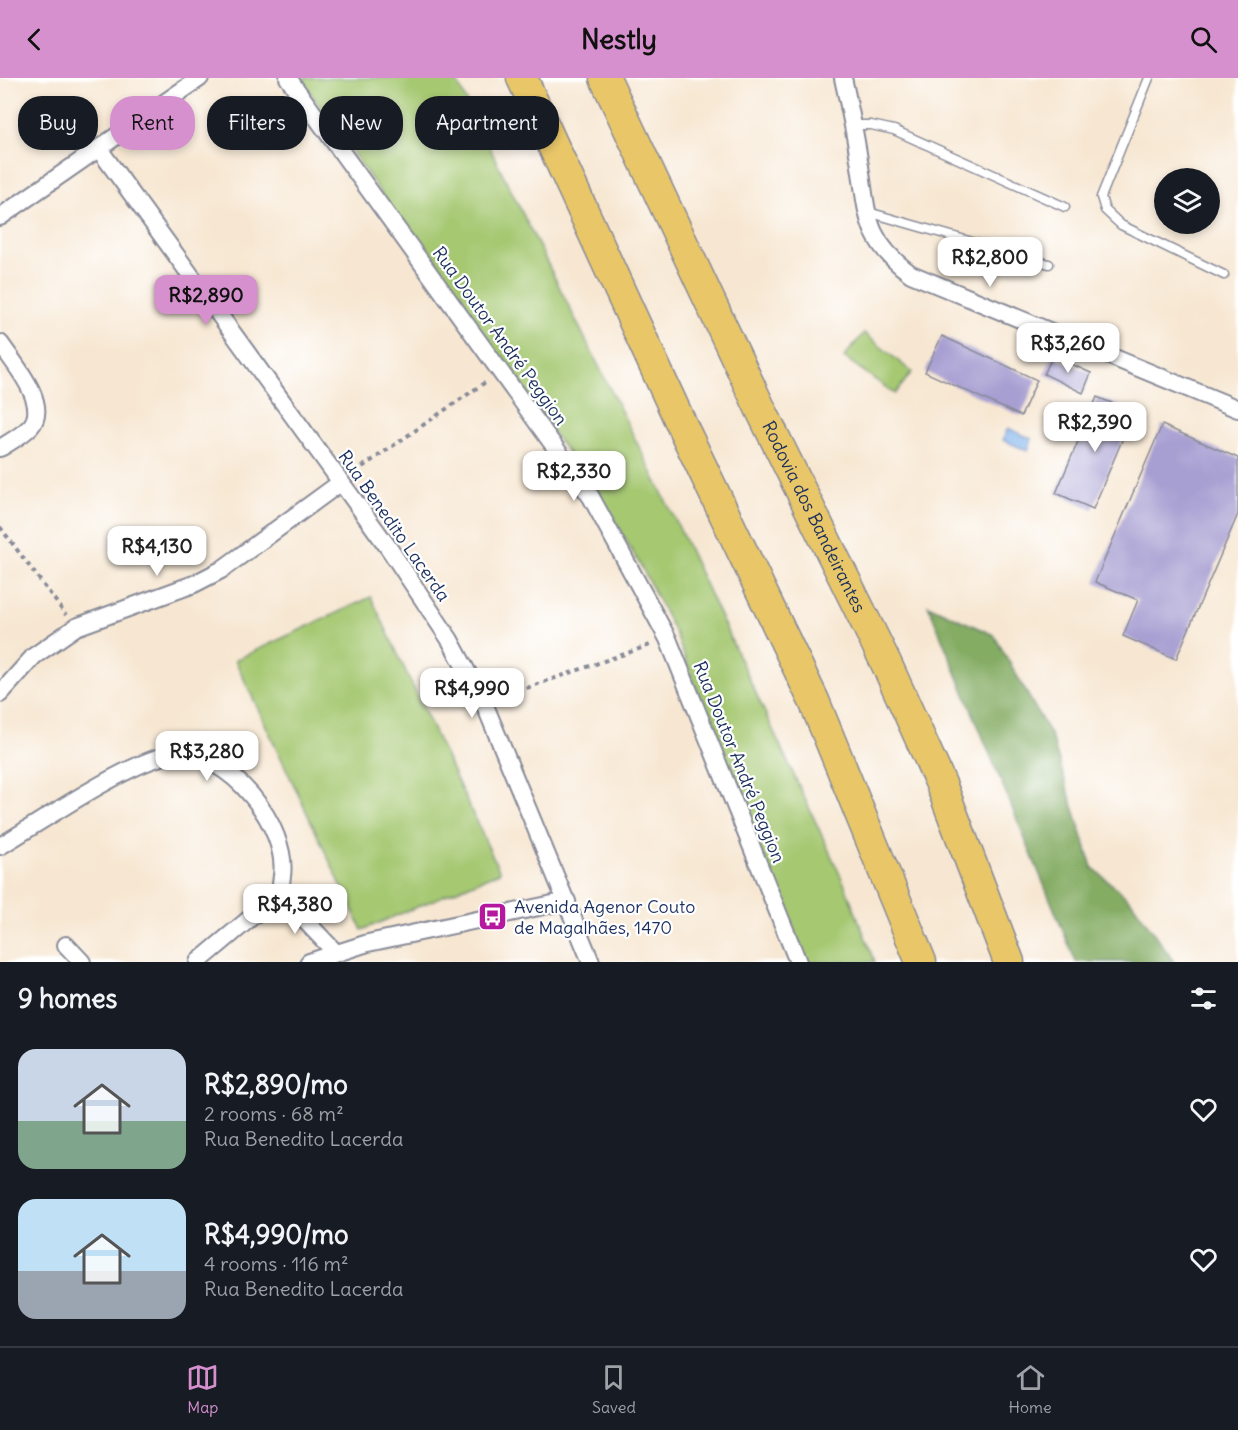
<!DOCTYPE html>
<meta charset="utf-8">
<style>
:root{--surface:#171b24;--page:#20242c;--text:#f1f3f6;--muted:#9ea1a6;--line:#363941;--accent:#d690ce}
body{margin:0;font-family:Delius,sans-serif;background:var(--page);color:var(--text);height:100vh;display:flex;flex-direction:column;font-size:22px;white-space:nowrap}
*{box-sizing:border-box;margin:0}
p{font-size:20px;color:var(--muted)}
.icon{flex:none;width:33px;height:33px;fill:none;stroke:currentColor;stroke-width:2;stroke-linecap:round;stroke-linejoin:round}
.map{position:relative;height:884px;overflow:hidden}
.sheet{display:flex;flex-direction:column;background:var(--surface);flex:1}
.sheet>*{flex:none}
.top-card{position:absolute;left:18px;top:18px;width:600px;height:54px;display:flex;gap:12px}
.fabs{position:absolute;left:1154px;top:90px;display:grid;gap:12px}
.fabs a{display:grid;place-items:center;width:66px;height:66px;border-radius:50%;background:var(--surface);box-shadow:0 3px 9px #0003;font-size:30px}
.price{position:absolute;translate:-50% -51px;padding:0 14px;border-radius:12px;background:#fff;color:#222;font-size:20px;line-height:39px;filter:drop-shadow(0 2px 3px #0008)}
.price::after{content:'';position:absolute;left:50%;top:36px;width:18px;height:14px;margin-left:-9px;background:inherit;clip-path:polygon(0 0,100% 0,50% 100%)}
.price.current{background:var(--accent);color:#111}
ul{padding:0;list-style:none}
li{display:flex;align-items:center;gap:18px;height:150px;padding:0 18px}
li span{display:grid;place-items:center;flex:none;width:168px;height:120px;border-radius:18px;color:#555}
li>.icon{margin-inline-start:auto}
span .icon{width:72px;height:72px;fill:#fffc;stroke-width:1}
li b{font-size:26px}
h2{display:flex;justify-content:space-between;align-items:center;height:72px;padding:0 18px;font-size:26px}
.tag{padding:0 21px;border-radius:24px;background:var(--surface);box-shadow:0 3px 9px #0003;font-size:21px;line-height:54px}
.tag.current{background:var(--accent);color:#111}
header{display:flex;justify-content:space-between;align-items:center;height:78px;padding:0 18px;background:var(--accent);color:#111;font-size:27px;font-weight:800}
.dock{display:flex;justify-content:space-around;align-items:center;height:84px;border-top:2px solid var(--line);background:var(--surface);font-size:16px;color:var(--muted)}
.dock a{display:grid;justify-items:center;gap:3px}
.dock .current{color:var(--accent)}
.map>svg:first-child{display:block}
.green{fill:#a5c871;stroke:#607c68;stroke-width:1.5}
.forest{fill:#84ac63;stroke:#506e60;stroke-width:1.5}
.water{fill:#7eb2ec;stroke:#4c70a5;stroke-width:1.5}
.building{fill:#a79fd2}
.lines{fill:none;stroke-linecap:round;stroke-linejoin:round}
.lane-casing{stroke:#898b98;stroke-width:11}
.street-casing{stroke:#898b98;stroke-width:20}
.highway-casing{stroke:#898b98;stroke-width:33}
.path{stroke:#898b98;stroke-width:4;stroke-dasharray:4.5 4.5;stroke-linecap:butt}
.lane{stroke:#fff;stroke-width:8}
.street{stroke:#fff;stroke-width:16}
.highway{stroke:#e9c769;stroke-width:30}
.labels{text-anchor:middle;stroke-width:4.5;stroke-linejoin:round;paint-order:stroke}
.street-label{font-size:18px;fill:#1b2f5e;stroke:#fff}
.poi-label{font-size:18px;fill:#1b2f5e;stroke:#fff;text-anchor:start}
</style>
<header><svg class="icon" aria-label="back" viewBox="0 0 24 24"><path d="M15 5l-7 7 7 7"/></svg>Nestly<svg class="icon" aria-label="search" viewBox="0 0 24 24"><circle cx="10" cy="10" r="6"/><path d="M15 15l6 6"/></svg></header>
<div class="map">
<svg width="1238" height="884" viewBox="0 0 1238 884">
<rect width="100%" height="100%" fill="#fff"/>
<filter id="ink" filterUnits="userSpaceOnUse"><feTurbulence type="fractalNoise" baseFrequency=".0167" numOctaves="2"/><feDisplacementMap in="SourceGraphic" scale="12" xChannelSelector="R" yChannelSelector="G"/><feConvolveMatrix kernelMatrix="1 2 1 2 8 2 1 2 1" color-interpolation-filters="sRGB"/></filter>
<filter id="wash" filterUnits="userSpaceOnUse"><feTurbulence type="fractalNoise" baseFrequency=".008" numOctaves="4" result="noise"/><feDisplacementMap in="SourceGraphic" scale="24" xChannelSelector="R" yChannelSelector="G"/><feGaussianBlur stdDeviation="1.35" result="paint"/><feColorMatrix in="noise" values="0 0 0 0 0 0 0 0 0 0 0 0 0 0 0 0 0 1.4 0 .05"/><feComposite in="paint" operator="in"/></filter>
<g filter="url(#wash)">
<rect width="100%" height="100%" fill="#f7e7d2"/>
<path class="green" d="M 300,0 L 455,0 L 674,439 L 844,805 L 875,884 L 806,884 L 743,733 L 676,557 L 642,490 L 595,411 L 504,290 Z
M 864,255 L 912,294 L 895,316 L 844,279 Z
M 371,519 L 500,794 L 362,852 L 235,582 Z"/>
<path class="forest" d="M 928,527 L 994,557 L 1051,658 L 1092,789 L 1132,824 L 1174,884 L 1076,884 Z"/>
<path class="water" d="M 1008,350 L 1032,361 L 1028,373 L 1003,362 Z"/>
<g id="blocks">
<path class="building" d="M 942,258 L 1037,302 L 1021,338 L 925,294 Z
M 1053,278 L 1091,295 L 1083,315 L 1044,296 Z
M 1097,319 L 1134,334 L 1093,431 L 1056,415 Z
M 1162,347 L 1238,380 L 1238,436 L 1176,581 L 1123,558 L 1138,522 L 1095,504 Z"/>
</g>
</g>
<g filter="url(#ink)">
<use href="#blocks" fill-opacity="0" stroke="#898b98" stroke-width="1.5"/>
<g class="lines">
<defs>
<path id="lane" d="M 1149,0 L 1101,119 L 1105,132 L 1121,147 L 1224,197
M 853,47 L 871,47 L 894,52 L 1065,129
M 868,134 L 1049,186"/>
<path id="street" d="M 288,0 L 591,419 L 668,561 L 798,884
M 843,0 C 849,27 855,55 859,82 C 868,134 863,161 911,196 L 1238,331
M 99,71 L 388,469 L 450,562 L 484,625 L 591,884
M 0,139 L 200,0
M 0,265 C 13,284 50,326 31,348 C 23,357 10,364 0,370
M 0,616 L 34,578 L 76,549 L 194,506 L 221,492 L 340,405
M 0,768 C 40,745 134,679 176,676 C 229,673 289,749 282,798 C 281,804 281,812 278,816 C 272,824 261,831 254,837 C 235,853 217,868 198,884
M 279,815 L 336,875
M 66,867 L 82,884
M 309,884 L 368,865 L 567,823"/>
<g id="highway">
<path d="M 522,0 L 684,352 L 814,623 L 921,884"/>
<path id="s1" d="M 605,0 L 761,332 L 886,585 L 941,706 L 1009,884"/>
</g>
</defs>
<use href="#lane" class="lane-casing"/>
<use href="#street" class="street-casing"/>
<use href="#highway" class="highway-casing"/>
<path class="path" d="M 355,394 L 487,303
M 0,449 L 66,537
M 501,619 L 653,566"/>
<use href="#lane" class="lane"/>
<use href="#street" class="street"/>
<use href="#highway" class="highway"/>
</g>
</g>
<defs>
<symbol id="bus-square" viewBox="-11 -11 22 22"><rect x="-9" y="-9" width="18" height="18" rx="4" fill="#b5179e" stroke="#fff"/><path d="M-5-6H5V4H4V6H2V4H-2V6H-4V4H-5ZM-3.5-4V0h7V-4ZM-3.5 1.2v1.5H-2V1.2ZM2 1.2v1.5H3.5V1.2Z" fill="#fff"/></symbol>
</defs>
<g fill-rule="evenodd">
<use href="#bus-square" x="476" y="822" width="33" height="33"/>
</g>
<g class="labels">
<g class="street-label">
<text transform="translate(500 258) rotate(54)" y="6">Rua Doutor André Peggion</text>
<text dy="6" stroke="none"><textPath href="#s1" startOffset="486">Rodovia dos Bandeirantes</textPath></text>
<text transform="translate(394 448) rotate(55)" y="6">Rua Benedito Lacerda</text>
<text transform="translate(739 684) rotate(68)" y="6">Rua Doutor André Peggion</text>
</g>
<g class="poi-label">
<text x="514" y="835">Avenida Agenor Couto<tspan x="514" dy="21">de Magalhães, 1470</tspan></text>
</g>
</g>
</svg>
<div class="fabs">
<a><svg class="icon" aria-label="layers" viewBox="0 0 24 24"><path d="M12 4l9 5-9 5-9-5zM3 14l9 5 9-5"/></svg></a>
</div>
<b class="price" style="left:990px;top:210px">R$2,800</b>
<b class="price current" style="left:206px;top:248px">R$2,890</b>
<b class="price" style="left:1068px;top:296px">R$3,260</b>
<b class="price" style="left:1095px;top:375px">R$2,390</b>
<b class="price" style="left:574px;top:424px">R$2,330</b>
<b class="price" style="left:157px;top:499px">R$4,130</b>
<b class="price" style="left:472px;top:641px">R$4,990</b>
<b class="price" style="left:207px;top:704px">R$3,280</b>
<b class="price" style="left:295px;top:857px">R$4,380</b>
<div class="top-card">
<a class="tag">Buy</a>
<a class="tag current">Rent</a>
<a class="tag">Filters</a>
<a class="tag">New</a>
<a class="tag">Apartment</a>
</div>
</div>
<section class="sheet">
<h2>9 homes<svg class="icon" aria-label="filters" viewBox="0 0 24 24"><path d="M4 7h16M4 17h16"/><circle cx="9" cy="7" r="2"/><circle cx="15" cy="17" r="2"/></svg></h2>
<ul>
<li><span style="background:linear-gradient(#c9d6e8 60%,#7fa58c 0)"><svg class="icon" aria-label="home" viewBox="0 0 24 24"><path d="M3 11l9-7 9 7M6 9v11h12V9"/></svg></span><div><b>R$2,890/mo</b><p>2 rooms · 68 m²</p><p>Rua Benedito Lacerda</p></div><svg class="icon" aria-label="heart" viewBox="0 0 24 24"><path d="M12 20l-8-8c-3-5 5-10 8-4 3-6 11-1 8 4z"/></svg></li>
<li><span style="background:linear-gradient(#bfe0f5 60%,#9aa5b1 0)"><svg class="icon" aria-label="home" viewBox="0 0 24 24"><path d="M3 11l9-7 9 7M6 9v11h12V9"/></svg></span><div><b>R$4,990/mo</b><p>4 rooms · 116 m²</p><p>Rua Benedito Lacerda</p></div><svg class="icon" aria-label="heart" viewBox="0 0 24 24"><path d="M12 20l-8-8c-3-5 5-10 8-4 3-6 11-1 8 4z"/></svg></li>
</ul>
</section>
<nav class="dock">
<a class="current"><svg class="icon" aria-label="map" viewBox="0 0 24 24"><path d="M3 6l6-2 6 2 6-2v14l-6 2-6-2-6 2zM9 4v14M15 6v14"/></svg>Map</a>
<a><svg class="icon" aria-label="saved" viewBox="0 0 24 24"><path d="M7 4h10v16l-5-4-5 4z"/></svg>Saved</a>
<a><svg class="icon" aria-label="home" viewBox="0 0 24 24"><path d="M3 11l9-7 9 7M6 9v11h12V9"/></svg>Home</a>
</nav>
